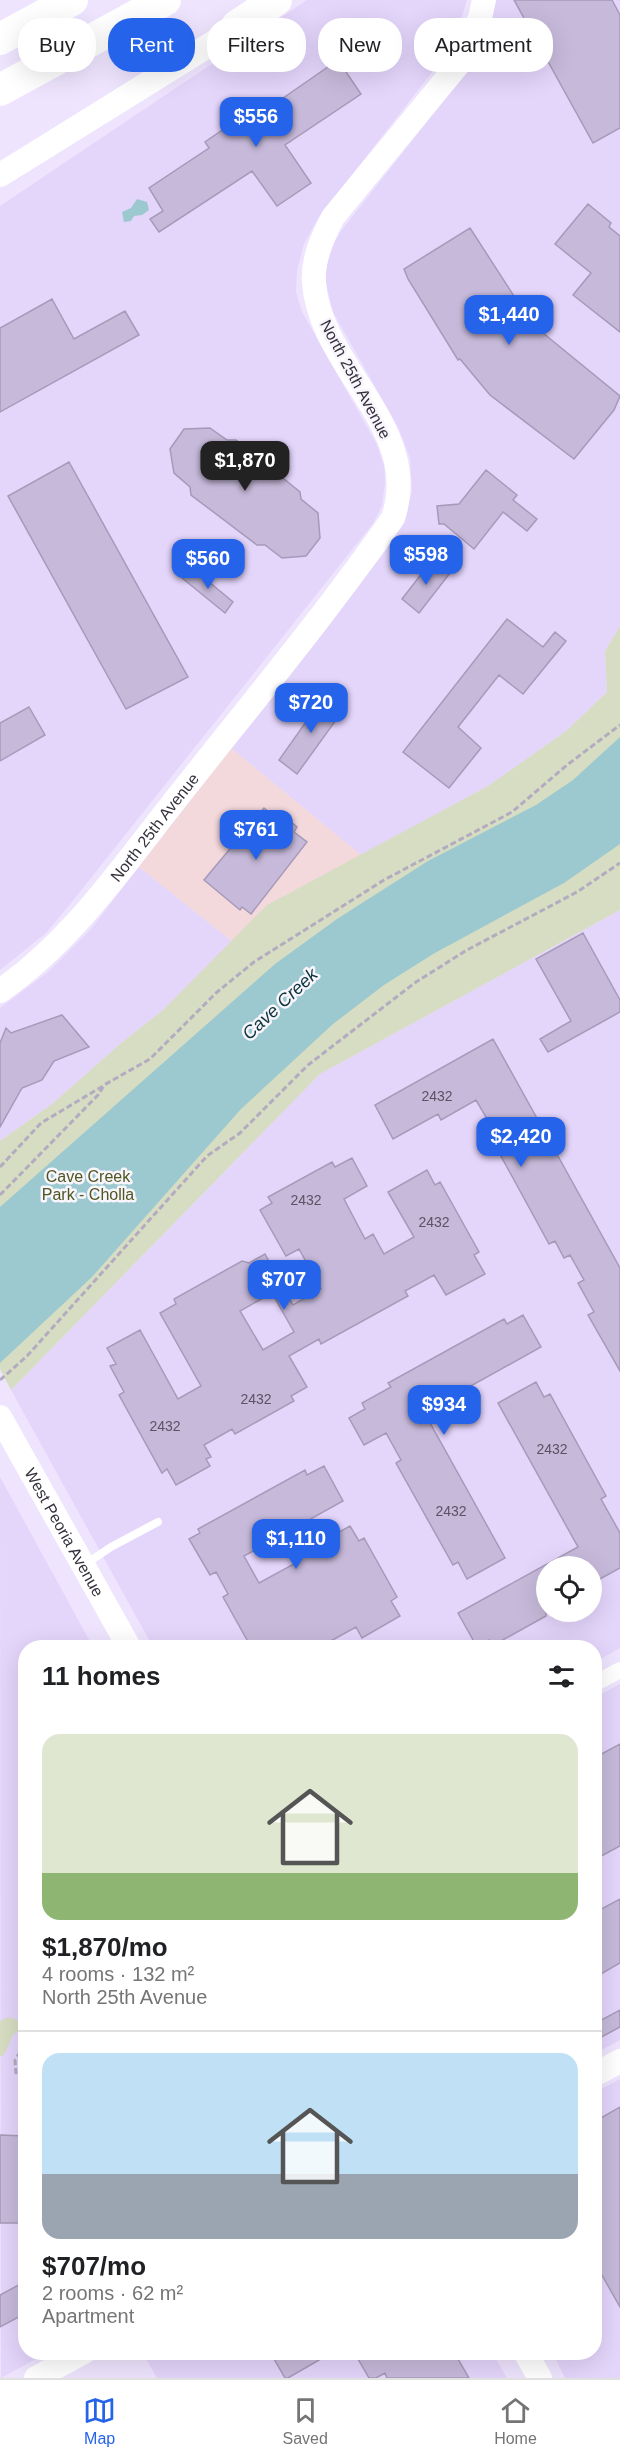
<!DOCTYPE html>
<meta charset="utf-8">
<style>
:root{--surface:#fff;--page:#f6f6f6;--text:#202124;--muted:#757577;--line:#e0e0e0;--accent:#2563eb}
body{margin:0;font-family:Helvetica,sans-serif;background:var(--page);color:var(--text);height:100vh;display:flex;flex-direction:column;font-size:22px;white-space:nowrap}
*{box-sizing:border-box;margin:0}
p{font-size:20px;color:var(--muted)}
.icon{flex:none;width:33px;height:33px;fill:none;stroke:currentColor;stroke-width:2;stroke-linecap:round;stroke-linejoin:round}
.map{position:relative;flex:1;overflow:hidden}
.side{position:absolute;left:18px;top:1640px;width:584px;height:720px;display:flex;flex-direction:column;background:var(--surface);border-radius:24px;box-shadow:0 6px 24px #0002}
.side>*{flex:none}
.hud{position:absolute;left:18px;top:18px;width:585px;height:54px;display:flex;gap:12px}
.buttons{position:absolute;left:536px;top:1556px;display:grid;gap:12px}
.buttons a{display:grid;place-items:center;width:66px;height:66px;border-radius:50%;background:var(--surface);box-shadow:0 6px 24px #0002;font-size:30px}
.price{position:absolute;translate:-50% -51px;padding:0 14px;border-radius:12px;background:var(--accent);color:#fff;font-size:20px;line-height:39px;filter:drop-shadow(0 2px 3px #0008)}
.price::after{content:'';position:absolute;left:50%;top:36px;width:18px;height:14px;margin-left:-9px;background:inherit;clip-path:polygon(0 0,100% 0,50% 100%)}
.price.on{background:#222;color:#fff}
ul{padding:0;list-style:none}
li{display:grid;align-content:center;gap:12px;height:318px;padding:0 24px}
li+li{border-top:2px solid var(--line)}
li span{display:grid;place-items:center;height:186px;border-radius:18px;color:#555}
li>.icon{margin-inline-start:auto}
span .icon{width:108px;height:108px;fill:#fffc;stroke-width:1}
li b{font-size:26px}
h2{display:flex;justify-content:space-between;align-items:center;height:72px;padding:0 24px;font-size:26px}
.pill{padding:0 21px;border-radius:24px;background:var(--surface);box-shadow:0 6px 24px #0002;font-size:21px;line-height:54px}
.pill.on{background:var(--accent);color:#fff}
.dock{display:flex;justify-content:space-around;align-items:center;height:84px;border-top:2px solid var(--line);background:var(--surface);font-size:16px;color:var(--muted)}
.dock a{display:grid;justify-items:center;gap:3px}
.dock .on{color:var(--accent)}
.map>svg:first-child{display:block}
.built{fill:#e4d5fb;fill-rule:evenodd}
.education{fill:#f3d8dc}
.green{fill:#d7ddc2}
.water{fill:#9cc8cf}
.building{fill:#c6b9da;stroke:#a69ab8;stroke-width:1.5;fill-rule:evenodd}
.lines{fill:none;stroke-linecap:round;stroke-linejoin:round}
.path{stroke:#b3abc0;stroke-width:3;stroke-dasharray:6 3;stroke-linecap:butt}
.lane{stroke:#fff;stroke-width:8}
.street{stroke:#fff;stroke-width:16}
.secondary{stroke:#fff;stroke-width:24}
.highway{stroke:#fff;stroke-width:32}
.labels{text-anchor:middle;stroke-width:5;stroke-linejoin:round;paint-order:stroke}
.number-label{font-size:14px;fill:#5a5364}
.street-label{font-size:16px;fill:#36313d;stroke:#f8f5fc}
.park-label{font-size:16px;fill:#4e5720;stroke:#f8f5fc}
.water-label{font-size:18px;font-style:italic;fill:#0b363c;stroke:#f8f5fc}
</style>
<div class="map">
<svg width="620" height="2378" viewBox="0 0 620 2378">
<rect width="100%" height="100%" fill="#eee4fe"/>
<path class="built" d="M 307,0 L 467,0 L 457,32 L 444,57 L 318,218 L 304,244 L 297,270 L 296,292 L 302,312 L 376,443 L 384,466 L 385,483 L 382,505 L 374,522 L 71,903 L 46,933 L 0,970 L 0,206 Z
M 493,0 L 620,0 L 620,626 L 605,651 L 607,692 L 566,731 L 488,786 L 361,855 L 231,748 L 384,553 L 401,526 L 412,492 L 410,458 L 398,427 L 333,312 L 325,280 L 329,252 L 341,231 L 467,71 L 482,42 Z
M 139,867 L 233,942 L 163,1010 L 120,1044 L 52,1104 L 0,1141 L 0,1008 L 48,972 L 91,929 Z
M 620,910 L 620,1648 L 594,1663 L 594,1647 L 153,1647 L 11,1390 L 320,1074 ZM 546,1566 L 591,1566 L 591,1611 L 546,1611 Z
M 0,1477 L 93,1647 L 26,1647 L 26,2352 L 49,2352 L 1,2378 Z
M 620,1684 L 620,2040 L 594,2054 L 594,1698 Z
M 620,2079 L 620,2378 L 565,2378 L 552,2352 L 594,2352 L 594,2093 Z
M 142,2352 L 492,2352 L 507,2378 L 157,2378 Z"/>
<path class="education" d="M 231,748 L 361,855 L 267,905 L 233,942 L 139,867 Z"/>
<path class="green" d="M 620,626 L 620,910 L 320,1074 L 11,1390 L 0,1369 L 0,1141 L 52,1104 L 120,1044 L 163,1010 L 267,905 L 488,786 L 566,731 L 607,692 L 605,651 Z
M 9,2017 L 17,2020 L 21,2029 L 13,2035 L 4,2055 L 0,2056 L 0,2021 Z"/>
<path class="water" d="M 137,199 L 147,202 L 149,210 L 142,215 L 134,216 L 131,221 L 124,222 L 122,212 L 131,208 Z
M 620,737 L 620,844 L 564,883 L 433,954 L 384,985 L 333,1024 L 241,1109 L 92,1277 L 0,1363 L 0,1207 L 275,964 L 337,919 L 428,861 L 536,805 L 573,780 Z"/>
<path class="building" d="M 514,0 L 612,0 L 620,15 L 620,128 L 593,143 Z
M 338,60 L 361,94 L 285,145 L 311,183 L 277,206 L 252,171 L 159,232 L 150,219 L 163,211 L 149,188 L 209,148 L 205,142 L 266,100 L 270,107 Z
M 588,204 L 611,223 L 609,227 L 620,236 L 620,332 L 573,295 L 591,273 L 555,244 Z
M 470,228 L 532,324 L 620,396 L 614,410 L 574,459 L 490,395 L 460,359 L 458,360 L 408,279 L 404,269 Z
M 52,299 L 74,339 L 125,311 L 139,335 L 0,412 L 0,328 Z
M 210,428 L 227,440 L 236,440 L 300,492 L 301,499 L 318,513 L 320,538 L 306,556 L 282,558 L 265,545 L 257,545 L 191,495 L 190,487 L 174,473 L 170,449 L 184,429 Z
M 69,462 L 188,677 L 126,709 L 8,496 Z
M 486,470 L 517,495 L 513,500 L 537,519 L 527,531 L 503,512 L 474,549 L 444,524 L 439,524 L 437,506 L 459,504 Z
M 433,559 L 450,573 L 419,613 L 402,599 Z
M 191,567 L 233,602 L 225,613 L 182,578 Z
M 507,619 L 543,647 L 555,632 L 566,641 L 523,694 L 499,675 L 458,727 L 481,748 L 449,788 L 403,752 Z
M 325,695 L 344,709 L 297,774 L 279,760 Z
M 29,707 L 45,735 L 0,761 L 0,723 Z
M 264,808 L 278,819 L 282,815 L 297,827 L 294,832 L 307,842 L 251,914 L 242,907 L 240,910 L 204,880 Z
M 583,933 L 620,1000 L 620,1012 L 548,1052 L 540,1039 L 571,1021 L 536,959 Z
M 62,1015 L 89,1047 L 54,1061 L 42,1080 L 22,1088 L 0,1127 L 0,1043 L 6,1028 L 11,1033 Z
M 493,1039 L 620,1268 L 620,1371 L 588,1315 L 594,1312 L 578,1283 L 584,1280 L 570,1255 L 564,1258 L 555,1241 L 549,1244 L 485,1127 L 490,1124 L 476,1100 L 441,1120 L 438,1114 L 393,1139 L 375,1105 Z
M 352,1158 L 367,1186 L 344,1199 L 365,1239 L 373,1234 L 384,1254 L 414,1237 L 388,1192 L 427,1170 L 435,1185 L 440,1182 L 479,1252 L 474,1255 L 485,1274 L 446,1295 L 434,1275 L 405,1291 L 408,1296 L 321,1344 L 319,1339 L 289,1356 L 307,1387 L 291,1396 L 294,1401 L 235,1434 L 232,1429 L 204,1445 L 211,1457 L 206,1459 L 210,1466 L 176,1485 L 167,1469 L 162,1473 L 119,1395 L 124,1392 L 110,1366 L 116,1364 L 107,1348 L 140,1330 L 178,1399 L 201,1386 L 160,1313 L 176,1304 L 174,1299 L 242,1261 L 249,1263 L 265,1254 L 293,1305 L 321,1289 L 299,1249 L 286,1256 L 260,1210 L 272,1203 L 268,1197 L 332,1162 L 335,1167 ZM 272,1293 L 294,1332 L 263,1350 L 240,1311 Z
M 523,1315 L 541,1347 L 424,1412 L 505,1558 L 467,1579 L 458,1562 L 453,1565 L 396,1463 L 401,1460 L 386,1433 L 364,1445 L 349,1418 L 365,1409 L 362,1403 L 391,1387 L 388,1383 L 504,1319 L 507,1324 Z
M 536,1382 L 544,1397 L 550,1394 L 606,1496 L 601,1499 L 620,1533 L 620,1568 L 591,1584 L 591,1566 L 546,1566 L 546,1616 L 492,1646 L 489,1640 L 477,1647 L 458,1613 L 578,1547 L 498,1403 Z
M 324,1466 L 343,1501 L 244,1556 L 259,1583 L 294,1564 L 293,1561 L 313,1550 L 312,1547 L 350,1526 L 359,1541 L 364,1538 L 397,1597 L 391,1601 L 400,1616 L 362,1638 L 356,1627 L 320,1647 L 251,1647 L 223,1597 L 228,1594 L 216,1572 L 210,1575 L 189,1539 L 200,1533 L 198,1529 L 305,1470 L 307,1475 Z
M 620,1744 L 620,1846 L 594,1860 L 594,1758 Z
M 620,1899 L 620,1963 L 594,1978 L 594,1913 Z
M 620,2010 L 620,2027 L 594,2041 L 594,2024 Z
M 620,2107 L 620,2307 L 599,2270 L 594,2273 L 594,2122 Z
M 0,2135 L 26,2136 L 26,2223 L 0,2223 Z
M 26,2281 L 26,2313 L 0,2327 L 0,2295 Z
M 270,2352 L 333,2352 L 288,2378 L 285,2378 Z
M 354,2352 L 454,2352 L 469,2378 L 387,2378 L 385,2373 L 376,2378 L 369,2378 Z"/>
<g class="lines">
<path class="path" d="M 0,1167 L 41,1123 L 103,1086
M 0,1195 L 99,1094 L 104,1085 L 150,1059 L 216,993 L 254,962 L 384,880 L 512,812 L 567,765 L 620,725
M 0,1380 L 27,1356 L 207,1156 L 240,1133 L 308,1065 L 416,982 L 467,950 L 577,892 L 620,863
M 16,2074 L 15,2060 L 26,2043
M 21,2089 L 26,2096"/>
<path class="lane" d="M 84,1565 L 111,1547 L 158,1522"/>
<path class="street" d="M 594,1684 L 620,1670"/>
<g class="secondary">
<path d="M 0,175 L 253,18"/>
<path id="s1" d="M 0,991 C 73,941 125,863 180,794 C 252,703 327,613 393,518 C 424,428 319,367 314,282 C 312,260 323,236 333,217 L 457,66 L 480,18 L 484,0"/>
<path id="s2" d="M 0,1417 L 129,1647"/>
<path d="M 594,2075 L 620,2061"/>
<path d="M 525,2352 L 540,2378"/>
<path d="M 36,2378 L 84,2352"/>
</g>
<path class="highway" d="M 237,26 L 276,0
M 0,39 L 72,0
M 0,90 L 165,0"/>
</g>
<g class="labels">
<g class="number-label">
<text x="437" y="1101">2432</text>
<text x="306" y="1205">2432</text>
<text x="434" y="1227">2432</text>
<text x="256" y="1404">2432</text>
<text x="165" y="1431">2432</text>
<text x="552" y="1454">2432</text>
<text x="451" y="1516">2432</text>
</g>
<g class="street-label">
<text transform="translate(356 379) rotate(62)" y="6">North 25th Avenue</text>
<text dy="6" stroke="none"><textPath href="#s1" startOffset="226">North 25th Avenue</textPath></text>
<text dy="6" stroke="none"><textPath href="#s2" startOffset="132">West Peoria Avenue</textPath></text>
</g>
<g class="park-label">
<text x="88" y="1182">Cave Creek<tspan x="88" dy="18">Park - Cholla</tspan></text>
</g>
<g class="water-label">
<text transform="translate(280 1004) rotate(-43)" y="6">Cave Creek</text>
</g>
</g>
</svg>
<div class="buttons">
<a><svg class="icon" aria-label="locate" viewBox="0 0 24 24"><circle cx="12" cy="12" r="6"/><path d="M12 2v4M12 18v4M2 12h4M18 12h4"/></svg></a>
</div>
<b class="price" style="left:256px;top:148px">$556</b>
<b class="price" style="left:509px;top:346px">$1,440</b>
<b class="price on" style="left:245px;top:492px">$1,870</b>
<b class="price" style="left:426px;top:586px">$598</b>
<b class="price" style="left:208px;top:590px">$560</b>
<b class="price" style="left:311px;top:734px">$720</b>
<b class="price" style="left:256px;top:861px">$761</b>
<b class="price" style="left:521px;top:1168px">$2,420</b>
<b class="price" style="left:284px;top:1311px">$707</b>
<b class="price" style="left:444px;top:1436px">$934</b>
<b class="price" style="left:296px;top:1570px">$1,110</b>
<div class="hud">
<a class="pill">Buy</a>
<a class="pill on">Rent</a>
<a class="pill">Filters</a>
<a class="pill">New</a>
<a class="pill">Apartment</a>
</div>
<section class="side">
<h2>11 homes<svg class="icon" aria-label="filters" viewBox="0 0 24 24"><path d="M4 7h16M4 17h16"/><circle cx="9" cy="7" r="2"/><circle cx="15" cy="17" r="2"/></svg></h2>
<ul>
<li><span style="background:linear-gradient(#dfe7d0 75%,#8fb573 0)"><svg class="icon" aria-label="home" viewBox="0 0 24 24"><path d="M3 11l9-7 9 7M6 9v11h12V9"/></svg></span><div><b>$1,870/mo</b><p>4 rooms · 132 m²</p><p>North 25th Avenue</p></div></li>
<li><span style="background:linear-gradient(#bfe0f5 65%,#9aa5b1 0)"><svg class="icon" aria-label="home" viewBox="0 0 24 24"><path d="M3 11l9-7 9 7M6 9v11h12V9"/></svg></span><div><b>$707/mo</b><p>2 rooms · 62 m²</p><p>Apartment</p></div></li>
</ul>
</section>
</div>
<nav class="dock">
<a class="on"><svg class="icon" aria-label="map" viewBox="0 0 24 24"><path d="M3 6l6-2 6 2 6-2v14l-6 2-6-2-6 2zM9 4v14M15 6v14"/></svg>Map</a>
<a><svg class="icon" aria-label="saved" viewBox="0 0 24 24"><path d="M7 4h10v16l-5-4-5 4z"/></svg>Saved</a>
<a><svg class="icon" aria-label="home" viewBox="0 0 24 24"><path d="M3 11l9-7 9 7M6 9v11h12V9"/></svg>Home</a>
</nav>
